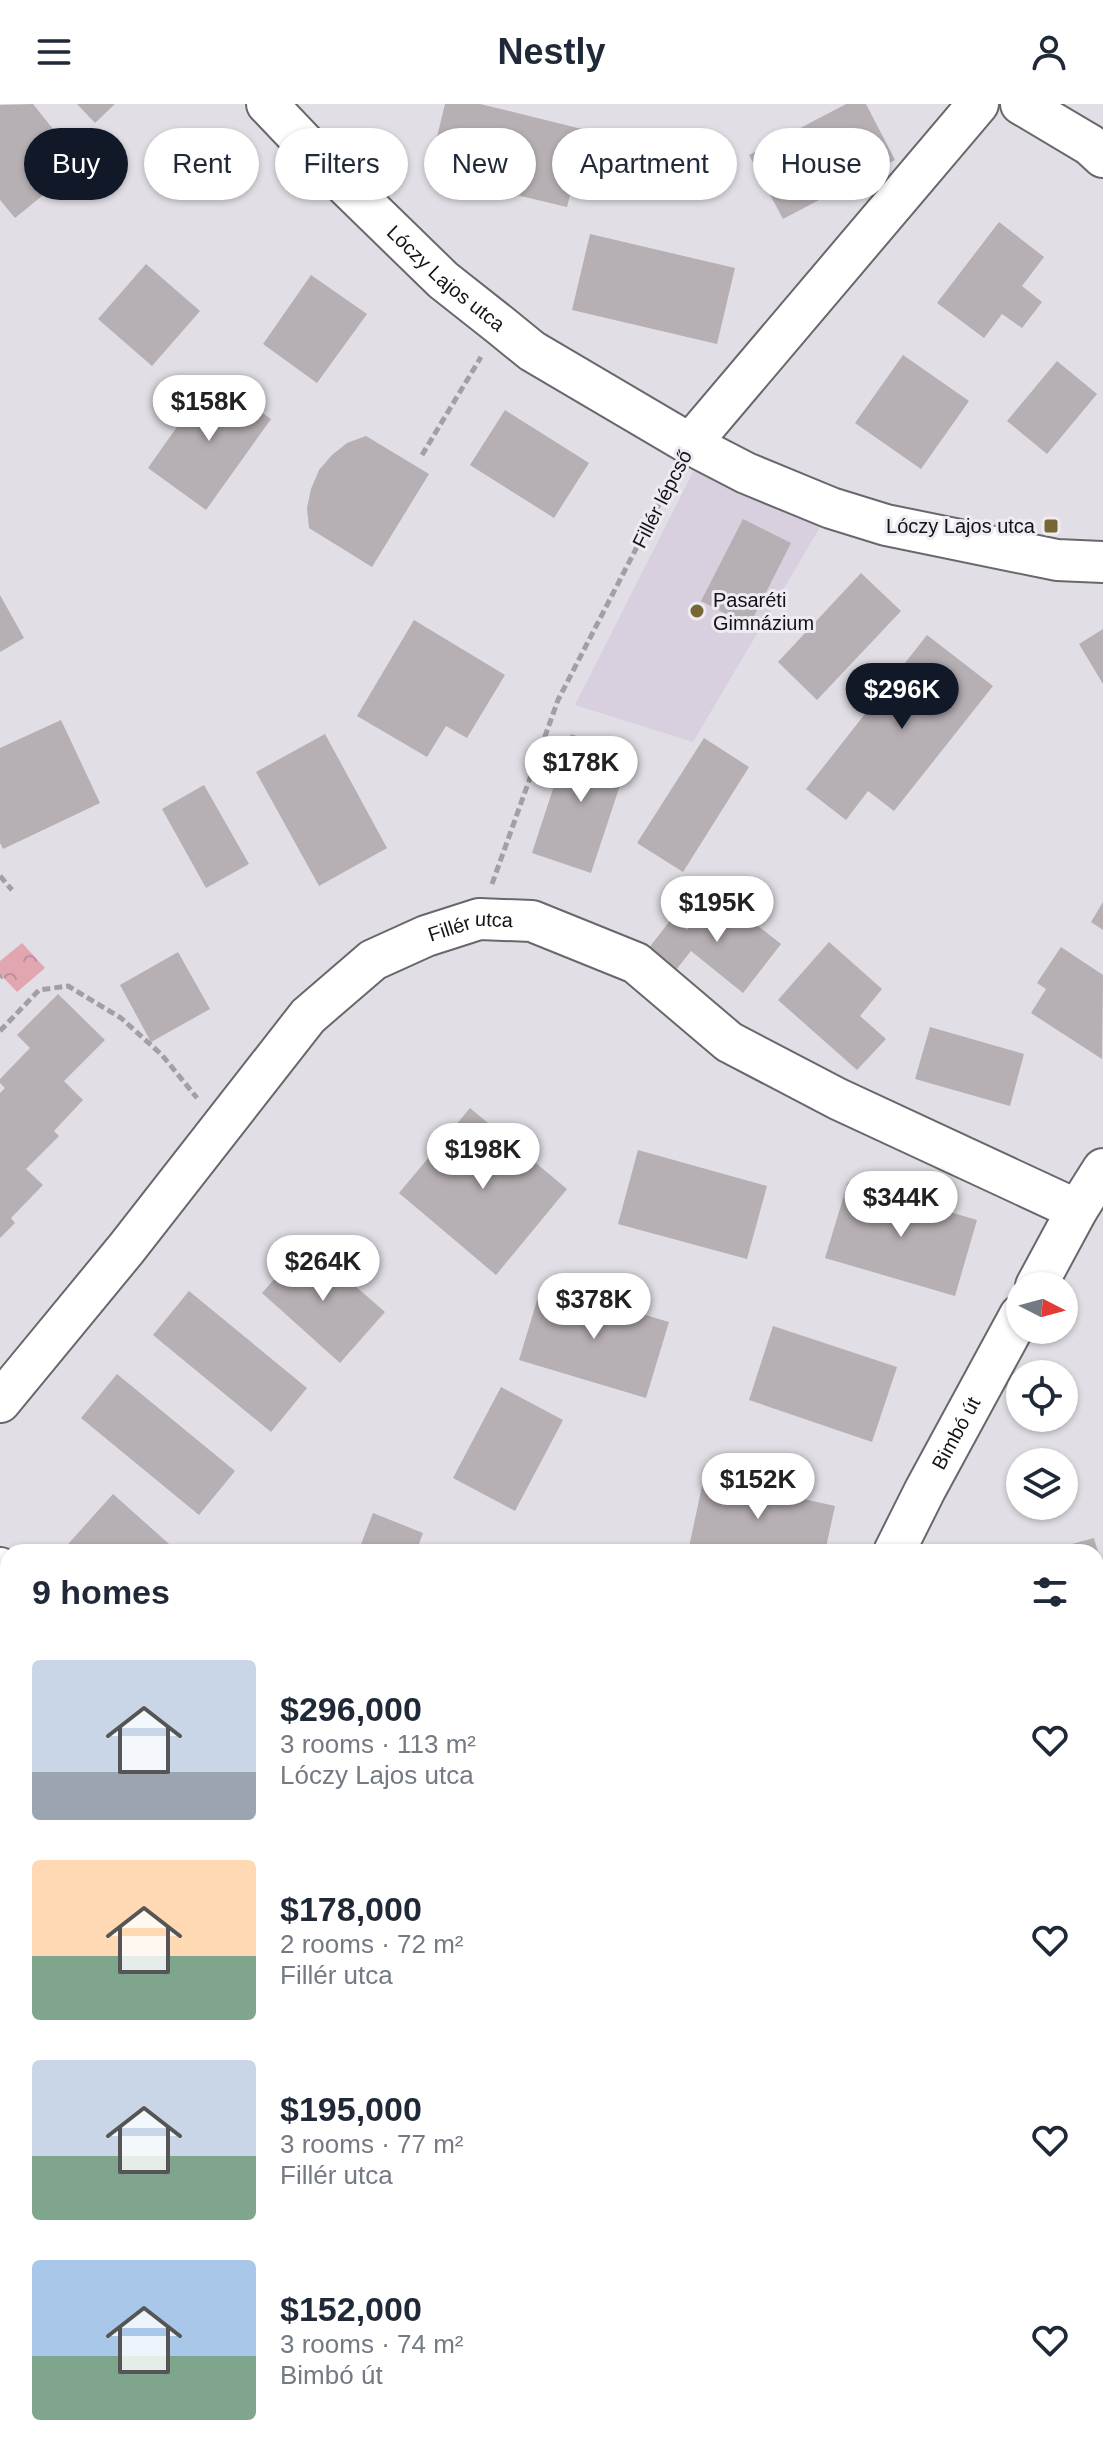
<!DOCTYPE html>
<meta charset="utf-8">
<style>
:root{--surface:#fff;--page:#f6f6f7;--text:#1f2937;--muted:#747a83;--accent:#111827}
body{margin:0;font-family:Helvetica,sans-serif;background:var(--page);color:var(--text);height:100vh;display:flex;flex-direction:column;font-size:30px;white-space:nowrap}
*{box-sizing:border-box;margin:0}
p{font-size:26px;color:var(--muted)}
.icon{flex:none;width:44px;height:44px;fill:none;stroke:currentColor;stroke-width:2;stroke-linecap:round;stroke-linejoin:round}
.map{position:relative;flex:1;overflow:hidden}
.side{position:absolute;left:0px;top:1440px;width:1104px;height:914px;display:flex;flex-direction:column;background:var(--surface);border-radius:24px 24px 0 0;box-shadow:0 2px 6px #0004}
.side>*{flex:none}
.top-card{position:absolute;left:24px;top:24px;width:1056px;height:72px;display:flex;gap:16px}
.needle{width:52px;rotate:96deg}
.controls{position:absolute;left:1006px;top:1168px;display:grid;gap:16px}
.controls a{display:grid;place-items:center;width:72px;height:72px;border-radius:50%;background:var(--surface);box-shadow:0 2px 6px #0004;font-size:40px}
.price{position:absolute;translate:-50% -68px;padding:0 18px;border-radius:28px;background:#fff;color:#222;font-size:26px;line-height:52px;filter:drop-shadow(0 2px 4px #0008)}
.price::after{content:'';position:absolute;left:50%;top:48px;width:24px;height:18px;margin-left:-12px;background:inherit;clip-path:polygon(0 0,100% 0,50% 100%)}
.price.active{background:var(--accent);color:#fff}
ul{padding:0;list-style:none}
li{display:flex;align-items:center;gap:24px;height:200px;padding:0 32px}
li span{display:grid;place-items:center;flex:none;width:224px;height:160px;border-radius:8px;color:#555}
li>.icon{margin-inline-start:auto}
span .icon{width:96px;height:96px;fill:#fffc;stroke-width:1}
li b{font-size:34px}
h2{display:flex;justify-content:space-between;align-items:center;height:96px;padding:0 32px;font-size:34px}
.pill{padding:0 28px;border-radius:36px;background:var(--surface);box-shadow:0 2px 6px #0004;font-size:28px;line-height:72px}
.pill.active{background:var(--accent);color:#fff}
header{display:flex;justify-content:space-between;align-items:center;height:104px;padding:0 32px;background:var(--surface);font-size:36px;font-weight:800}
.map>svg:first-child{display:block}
.built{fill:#d8d0de}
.forest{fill:url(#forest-crowns)}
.building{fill:#b6afb4}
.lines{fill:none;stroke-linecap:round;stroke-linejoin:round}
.minor-casing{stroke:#69666c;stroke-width:44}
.path{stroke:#a39fa5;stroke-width:5;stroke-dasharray:8 4;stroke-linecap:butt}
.minor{stroke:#fff;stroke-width:40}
.poi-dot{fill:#766735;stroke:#efebf2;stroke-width:3}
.labels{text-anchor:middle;stroke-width:6;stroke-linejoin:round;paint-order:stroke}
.street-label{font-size:20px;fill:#151316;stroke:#efebf2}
.poi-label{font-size:20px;fill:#151316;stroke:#efebf2;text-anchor:end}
</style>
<header><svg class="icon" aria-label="menu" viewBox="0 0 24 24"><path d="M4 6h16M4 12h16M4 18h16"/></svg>Nestly<svg class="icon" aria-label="person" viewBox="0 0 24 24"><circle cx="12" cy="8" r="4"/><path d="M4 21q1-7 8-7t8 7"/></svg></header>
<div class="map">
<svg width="1103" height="2353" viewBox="0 0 1103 2353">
<defs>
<pattern id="forest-crowns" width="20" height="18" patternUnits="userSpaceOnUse" patternTransform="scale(2)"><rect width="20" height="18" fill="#e2a6b0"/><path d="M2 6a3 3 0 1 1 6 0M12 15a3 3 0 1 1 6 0" fill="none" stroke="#c18e97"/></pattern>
</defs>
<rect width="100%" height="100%" fill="#e2dee5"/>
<path class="built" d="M 699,356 L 826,413 L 693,638 L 575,601 Z"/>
<path class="forest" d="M 22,839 L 45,864 L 17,888 L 0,870 L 0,857 Z"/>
<path class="building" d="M 33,0 L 81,60 L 15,114 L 0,96 L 0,1 Z
M 77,0 L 115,0 L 95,19 Z
M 445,0 L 480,0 L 586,26 L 567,103 L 428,70 Z
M 846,0 L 866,0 L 895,56 L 783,115 L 749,51 Z
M 999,118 L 1044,153 L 1022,182 L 1042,198 L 1022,224 L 1002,210 L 984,234 L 937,199 Z
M 590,130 L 735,164 L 717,240 L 572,206 Z
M 146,160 L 200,207 L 152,262 L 98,215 Z
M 311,171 L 367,210 L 317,279 L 263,240 Z
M 903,251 L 969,297 L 921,365 L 855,319 Z
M 1057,257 L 1097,290 L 1047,350 L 1007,317 Z
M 212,273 L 271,315 L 206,406 L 148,364 Z
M 505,306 L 589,359 L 554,414 L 470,361 Z
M 366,332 L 429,370 L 372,463 L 309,424 L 307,404 L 311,385 L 319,366 L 332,351 L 347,339 Z
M 743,415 L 791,439 L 749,522 L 701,497 Z
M 861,469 L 901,507 L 817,596 L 778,558 Z
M 0,491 L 24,534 L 0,548 Z
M 414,516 L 505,571 L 467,634 L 446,622 L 427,653 L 357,612 Z
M 1103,525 L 1103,580 L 1079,540 Z
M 927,531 L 993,582 L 894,707 L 868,687 L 846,716 L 806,685 Z
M 61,616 L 100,699 L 3,745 L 0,739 L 0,644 Z
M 325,630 L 387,744 L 319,782 L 256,668 Z
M 571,630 L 630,651 L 591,769 L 532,749 Z
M 704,634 L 749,663 L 683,768 L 637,739 Z
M 204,681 L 249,760 L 206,784 L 162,705 Z
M 716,789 L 781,840 L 743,889 L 691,847 L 672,871 L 645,849 L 672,814 L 687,826 Z
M 1103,798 L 1103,826 L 1091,818 Z
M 829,838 L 882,885 L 860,912 L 886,935 L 857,966 L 778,896 Z
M 1061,843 L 1103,871 L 1102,955 L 1031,909 L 1046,885 L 1037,879 Z
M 178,848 L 210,905 L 151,938 L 120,881 Z
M 58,890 L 105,936 L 64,977 L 83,996 L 54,1027 L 59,1032 L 26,1065 L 43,1081 L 11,1114 L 15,1119 L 0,1134 L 0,989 L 5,984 L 0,979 L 0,975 L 30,944 L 17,931 Z
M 930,923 L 1024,950 L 1010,1002 L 915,975 Z
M 470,1004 L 567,1085 L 496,1171 L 399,1089 Z
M 638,1046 L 767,1082 L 747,1155 L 618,1120 Z
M 848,1078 L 977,1116 L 955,1192 L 825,1154 Z
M 306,1139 L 385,1208 L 340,1259 L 262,1189 Z
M 542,1180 L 669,1218 L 646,1294 L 519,1256 Z
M 189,1187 L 307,1284 L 271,1328 L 153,1231 Z
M 773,1222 L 897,1263 L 872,1338 L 749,1296 Z
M 117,1270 L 235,1367 L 199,1411 L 81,1314 Z
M 501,1283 L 563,1316 L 515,1407 L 453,1374 Z
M 704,1373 L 835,1402 L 825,1448 L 713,1448 L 689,1443 Z
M 113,1390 L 178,1448 L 61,1448 Z
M 373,1409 L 423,1429 L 416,1448 L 358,1448 Z
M 1094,1434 L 1103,1466 L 1103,1550 L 1096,1552 L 1096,1448 L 1046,1447 Z
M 0,1579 L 8,1586 L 8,1685 L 0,1677 Z
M 1096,2035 L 1103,2035 L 1103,2094 L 1096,2090 Z
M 1096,2266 L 1103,2272 L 1103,2353 L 1075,2353 L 1067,2346 L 1096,2346 Z
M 0,2304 L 8,2315 L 8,2346 L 31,2346 L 37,2353 L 0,2353 Z
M 84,2346 L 208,2346 L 212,2350 L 208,2353 L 90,2353 Z
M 666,2346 L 762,2346 L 765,2349 L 762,2353 L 673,2353 Z
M 895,2346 L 955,2346 L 950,2353 L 904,2353 Z"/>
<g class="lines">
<defs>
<g id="minor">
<path id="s1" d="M 267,0 L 327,63 L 443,176 L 500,221 L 532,247 L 690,340 L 746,369 L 831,404 L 886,421 L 1057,456 L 1103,458"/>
<path d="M 1021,0 L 1090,41 L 1103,53"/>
<path d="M 690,340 L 978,0"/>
<path d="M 1036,1182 L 1077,1106 L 1103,1065"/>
<path id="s2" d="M 0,1298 L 126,1145 L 308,912 L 373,856 L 426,832 L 479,815 L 532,817 L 636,859 L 729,938 L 838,995 L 1077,1106"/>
<path id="s3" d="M 894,1448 L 925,1386 L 1020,1211"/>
<path d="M 0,1464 L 8,1473"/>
<path d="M 1096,1808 L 1103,1806"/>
<path d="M 321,2353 L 331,2346"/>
<path d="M 459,2353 L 463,2346"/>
</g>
</defs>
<use href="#minor" class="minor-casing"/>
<path class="path" d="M 422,351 L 481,253
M 0,772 L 12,786
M 492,780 L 558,596 L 673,373
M 0,873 L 2,872
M 0,927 L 39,886 L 68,882 L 121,914 L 162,951 L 197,994
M 830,2346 L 837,2353"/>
<use href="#minor" class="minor"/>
</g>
<g class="poi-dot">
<rect x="1043" y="414" width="16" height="16" rx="4"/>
<circle cx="697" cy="507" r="8"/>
</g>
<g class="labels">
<g class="street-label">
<text dy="7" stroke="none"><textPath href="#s1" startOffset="250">Lóczy Lajos utca</textPath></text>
<text transform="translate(662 395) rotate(-63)" y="7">Fillér lépcső</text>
<text dy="7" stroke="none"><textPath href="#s2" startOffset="684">Fillér utca</textPath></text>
<text dy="7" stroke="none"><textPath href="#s3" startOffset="134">Bimbó út</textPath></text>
</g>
<g class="poi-label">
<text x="1035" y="429">Lóczy Lajos utca</text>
<text x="713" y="503" text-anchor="start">Pasaréti<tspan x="713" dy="23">Gimnázium</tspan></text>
</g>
</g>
</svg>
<div class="controls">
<a><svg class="needle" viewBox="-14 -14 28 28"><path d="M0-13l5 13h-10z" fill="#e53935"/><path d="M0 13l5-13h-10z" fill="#747a83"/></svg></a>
<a><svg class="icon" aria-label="locate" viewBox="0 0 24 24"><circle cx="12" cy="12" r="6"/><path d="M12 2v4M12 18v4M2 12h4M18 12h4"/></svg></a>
<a><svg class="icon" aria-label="layers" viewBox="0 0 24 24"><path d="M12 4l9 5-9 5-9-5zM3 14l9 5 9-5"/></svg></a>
</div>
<b class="price" style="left:209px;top:339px">$158K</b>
<b class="price active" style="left:902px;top:627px">$296K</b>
<b class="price" style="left:581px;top:700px">$178K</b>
<b class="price" style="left:717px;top:840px">$195K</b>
<b class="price" style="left:483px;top:1087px">$198K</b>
<b class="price" style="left:901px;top:1135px">$344K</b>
<b class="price" style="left:323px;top:1199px">$264K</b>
<b class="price" style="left:594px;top:1237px">$378K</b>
<b class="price" style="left:758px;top:1417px">$152K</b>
<div class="top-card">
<a class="pill active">Buy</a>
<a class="pill">Rent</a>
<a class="pill">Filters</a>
<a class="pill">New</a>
<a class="pill">Apartment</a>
<a class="pill">House</a>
</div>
<section class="side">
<h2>9 homes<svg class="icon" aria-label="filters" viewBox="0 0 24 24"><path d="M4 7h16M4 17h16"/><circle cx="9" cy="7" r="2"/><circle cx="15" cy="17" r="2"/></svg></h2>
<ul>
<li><span style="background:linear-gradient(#c9d6e8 70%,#9aa5b1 0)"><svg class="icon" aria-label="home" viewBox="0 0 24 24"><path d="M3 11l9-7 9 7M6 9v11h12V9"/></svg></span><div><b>$296,000</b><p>3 rooms · 113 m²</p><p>Lóczy Lajos utca</p></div><svg class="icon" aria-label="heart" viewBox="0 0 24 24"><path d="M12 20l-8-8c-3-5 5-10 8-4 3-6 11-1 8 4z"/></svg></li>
<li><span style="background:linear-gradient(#ffd9b3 60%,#7fa58c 0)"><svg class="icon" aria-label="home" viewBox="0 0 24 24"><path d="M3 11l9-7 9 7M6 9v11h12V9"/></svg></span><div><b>$178,000</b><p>2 rooms · 72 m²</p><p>Fillér utca</p></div><svg class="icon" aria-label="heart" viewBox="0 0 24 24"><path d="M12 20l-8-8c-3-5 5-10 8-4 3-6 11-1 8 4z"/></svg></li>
<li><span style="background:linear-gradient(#c9d6e8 60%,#7fa58c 0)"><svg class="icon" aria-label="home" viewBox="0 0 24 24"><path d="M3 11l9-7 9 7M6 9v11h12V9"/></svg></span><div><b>$195,000</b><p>3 rooms · 77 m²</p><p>Fillér utca</p></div><svg class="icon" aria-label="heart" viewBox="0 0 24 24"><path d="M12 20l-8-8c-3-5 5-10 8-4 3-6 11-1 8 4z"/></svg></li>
<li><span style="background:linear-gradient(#a9c7e8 60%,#7fa58c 0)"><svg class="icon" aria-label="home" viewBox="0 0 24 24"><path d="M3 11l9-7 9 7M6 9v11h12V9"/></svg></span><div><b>$152,000</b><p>3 rooms · 74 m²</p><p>Bimbó út</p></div><svg class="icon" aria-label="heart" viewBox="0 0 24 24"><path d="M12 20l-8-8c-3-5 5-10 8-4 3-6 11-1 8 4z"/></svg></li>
</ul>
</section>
</div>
